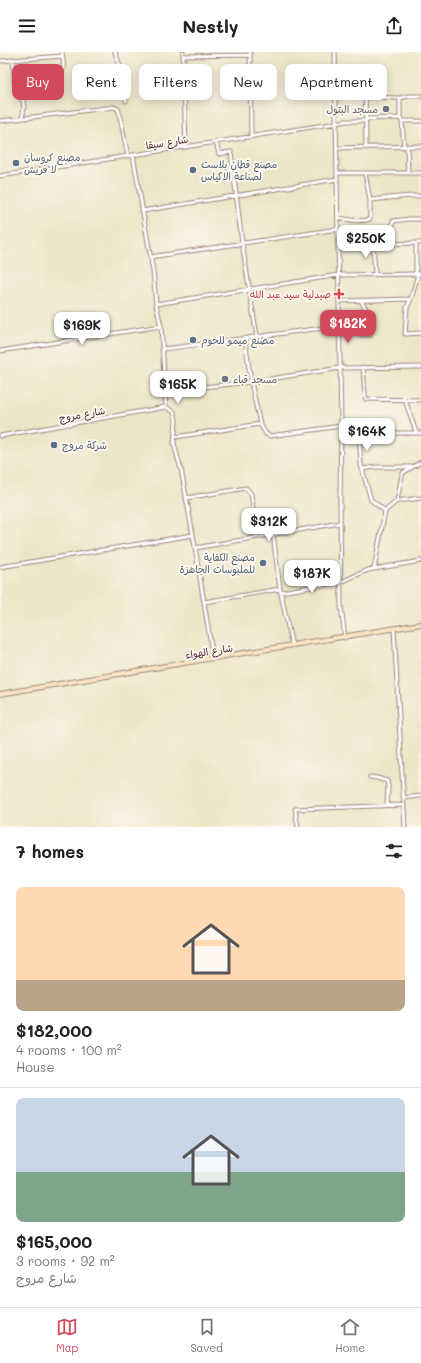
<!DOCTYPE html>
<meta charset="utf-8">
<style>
:root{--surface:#fff;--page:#f6f6f6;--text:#222;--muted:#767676;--line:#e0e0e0;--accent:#d1495b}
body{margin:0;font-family:Mali,"Playpen Sans Arabic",sans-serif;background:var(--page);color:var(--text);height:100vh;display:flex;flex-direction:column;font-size:15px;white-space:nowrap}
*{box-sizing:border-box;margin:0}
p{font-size:13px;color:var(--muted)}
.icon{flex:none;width:22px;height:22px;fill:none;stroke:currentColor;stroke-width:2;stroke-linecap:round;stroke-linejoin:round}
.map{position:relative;height:775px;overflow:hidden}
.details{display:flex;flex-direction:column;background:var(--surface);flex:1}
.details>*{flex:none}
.banner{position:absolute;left:12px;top:12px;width:397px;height:36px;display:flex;gap:8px}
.price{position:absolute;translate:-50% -34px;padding:0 9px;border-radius:8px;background:#fff;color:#222;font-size:13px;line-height:26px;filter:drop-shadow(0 1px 2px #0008)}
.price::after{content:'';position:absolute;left:50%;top:24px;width:12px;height:9px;margin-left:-6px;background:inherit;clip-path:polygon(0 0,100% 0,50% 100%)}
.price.active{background:var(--accent);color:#fff}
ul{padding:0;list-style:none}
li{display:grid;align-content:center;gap:8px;height:212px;padding:0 16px}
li+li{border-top:1px solid var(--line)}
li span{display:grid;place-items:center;height:124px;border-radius:8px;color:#555}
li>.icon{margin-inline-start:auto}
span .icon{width:72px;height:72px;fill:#fffc;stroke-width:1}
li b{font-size:17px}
h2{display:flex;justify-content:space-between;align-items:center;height:48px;padding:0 16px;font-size:17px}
.chip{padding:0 14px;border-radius:8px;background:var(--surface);box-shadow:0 2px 10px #0003;font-size:14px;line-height:36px}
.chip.active{background:var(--accent);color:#fff}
header{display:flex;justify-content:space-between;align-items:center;height:52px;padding:0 16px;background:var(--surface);font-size:18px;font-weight:700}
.menu{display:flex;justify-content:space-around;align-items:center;height:56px;border-top:1px solid var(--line);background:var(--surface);font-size:11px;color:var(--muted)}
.menu a{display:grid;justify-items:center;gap:2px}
.menu .active{color:var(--accent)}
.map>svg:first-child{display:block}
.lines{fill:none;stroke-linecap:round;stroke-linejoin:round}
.street-casing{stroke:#9b827a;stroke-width:5}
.secondary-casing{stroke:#9b827a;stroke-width:6}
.street{stroke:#fff;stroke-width:3}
.secondary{stroke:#fce5c4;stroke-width:4}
.worship-dot{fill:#6b7280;stroke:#fbf7ec;stroke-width:1.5}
.service-dot{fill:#5c6f8a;stroke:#fbf7ec;stroke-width:1.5}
.health-dot{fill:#e0444e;stroke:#fbf7ec;stroke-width:1.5}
.labels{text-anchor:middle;stroke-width:4;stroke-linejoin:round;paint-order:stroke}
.worship-label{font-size:10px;fill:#5b616d;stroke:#fbf7ec;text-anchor:end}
.street-label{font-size:10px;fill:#4a1f2b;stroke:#fbf7ec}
.service-label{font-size:10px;fill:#4e5e75;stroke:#fbf7ec;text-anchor:start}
.health-label{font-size:10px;fill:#be3a42;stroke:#fbf7ec;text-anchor:end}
</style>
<header><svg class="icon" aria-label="menu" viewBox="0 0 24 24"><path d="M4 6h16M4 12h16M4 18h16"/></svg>Nestly<svg class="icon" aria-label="share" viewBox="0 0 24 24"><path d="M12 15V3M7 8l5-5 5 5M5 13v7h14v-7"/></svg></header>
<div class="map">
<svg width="421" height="775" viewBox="0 0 421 775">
<rect width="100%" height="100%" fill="#fbf7ec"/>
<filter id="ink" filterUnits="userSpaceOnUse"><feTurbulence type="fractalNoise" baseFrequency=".025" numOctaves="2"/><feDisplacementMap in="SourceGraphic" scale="8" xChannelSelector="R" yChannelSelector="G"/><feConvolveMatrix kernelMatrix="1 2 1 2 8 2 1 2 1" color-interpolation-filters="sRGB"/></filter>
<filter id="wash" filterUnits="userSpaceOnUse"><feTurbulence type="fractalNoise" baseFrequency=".012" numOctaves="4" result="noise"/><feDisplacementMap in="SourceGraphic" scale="16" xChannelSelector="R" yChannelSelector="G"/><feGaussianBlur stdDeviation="0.9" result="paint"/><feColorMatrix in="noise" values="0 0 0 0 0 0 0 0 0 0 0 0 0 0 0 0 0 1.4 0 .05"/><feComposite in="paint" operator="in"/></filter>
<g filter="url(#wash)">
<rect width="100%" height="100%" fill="#ece6c8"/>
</g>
<g filter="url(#ink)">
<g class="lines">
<defs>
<path id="street" d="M 115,0 L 122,19 L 126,49
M 183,0 L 186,95
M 250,0 L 251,84
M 335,0 L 341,374 L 340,449 L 341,554 L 345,586
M 183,4 L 250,3
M 13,7 L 15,34 L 18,44 L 23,49 L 24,56 L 22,66
M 0,9 L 62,4
M 365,22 L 366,96
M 336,23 L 379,21
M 14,28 L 58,24 C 66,18 63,9 62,0
M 366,45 L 400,46 L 408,44 L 421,44
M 400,46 L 400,66 L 402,69 L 404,95
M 366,67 L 400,66
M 0,69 L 114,55 L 118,57 L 119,60 L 128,104
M 402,69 L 421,69
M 216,90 L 219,102 L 231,100 L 242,191 L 257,285
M 407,95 L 408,121
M 337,96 L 421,94
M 133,103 L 153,219 L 156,252 L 161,274 L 166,355 L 174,360 L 176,368 L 174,392 L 181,417 L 193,483 L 213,606
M 337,121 L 421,121
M 0,124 L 337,71 L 345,69 L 366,69
M 370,148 C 387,147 403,143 421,144
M 142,159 L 337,127
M 338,166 C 347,167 362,171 370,167 L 370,148 L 365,121
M 416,191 L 416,222
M 373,192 L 375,222
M 392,192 L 392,174 L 393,169 L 409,167 L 421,167
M 338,193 L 421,191
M 150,205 L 338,177
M 411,247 L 407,255 L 405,282 L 421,281
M 339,249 L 411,247 L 418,222
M 156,252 L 339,223 L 421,222
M 340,282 L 370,283 C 374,266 369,262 361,249
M 245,287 L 251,330 L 260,372 L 266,382 L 270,384 L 341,374
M 162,297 C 221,290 280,281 340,274
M 0,299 L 161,274
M 363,315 L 365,343 L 366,347 L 421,348
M 165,339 L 251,330 L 340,316 L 421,315
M 405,348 L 416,380
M 0,384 L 166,355
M 175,385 L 260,372
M 362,417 L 376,415 L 412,415
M 186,446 L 246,436 L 251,442 L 257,485
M 397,449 L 402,423 L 404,420 L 421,410
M 385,459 L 371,448 L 361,413 L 359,381 L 421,381
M 273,482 L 280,537 L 292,594
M 195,496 L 340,471
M 0,515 L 193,483
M 374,517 L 385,459 L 397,449 L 421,446
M 281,540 L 341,530 L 368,518 L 421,509
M 204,550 L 280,537
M 394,577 L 405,775
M 370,725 L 377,726 L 387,729 L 388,735 L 387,754
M 403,746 L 421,744
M 298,775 L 295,757 L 403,753"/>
<path id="secondary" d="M 0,642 L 213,606 L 421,572"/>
</defs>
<use href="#street" class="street-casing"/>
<use href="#secondary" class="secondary-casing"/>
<use href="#street" class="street"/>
<use href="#secondary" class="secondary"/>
</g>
</g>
<g class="worship-dot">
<circle cx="386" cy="57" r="4"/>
<circle cx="225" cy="327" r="4"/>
</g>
<g class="service-dot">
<circle cx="16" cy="111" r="4"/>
<circle cx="193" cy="118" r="4"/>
<circle cx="193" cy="288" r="4"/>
<circle cx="54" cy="393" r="4"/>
<circle cx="263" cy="511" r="4"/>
</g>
<path class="health-dot" d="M337 236h4v4h4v4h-4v4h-4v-4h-4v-4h4z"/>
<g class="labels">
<g class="worship-label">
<text x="378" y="61">مسجد البتول</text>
<text x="233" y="331" text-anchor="start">مسجد قباء</text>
</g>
<g class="street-label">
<text transform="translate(167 90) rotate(-9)" y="4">شارع سيقا</text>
<text transform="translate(82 362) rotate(-10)" y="4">شارع مروج</text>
<text transform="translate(209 599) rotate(-9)" y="4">شارع الهواء</text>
</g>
<g class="service-label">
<text x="24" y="109">مصنع كروسان<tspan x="24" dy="12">لا فريش</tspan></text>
<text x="201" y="116">مصنع قطان بلاست<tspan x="201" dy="12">لصناعة الاكياس</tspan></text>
<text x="201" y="292">مصنع ميمو للحوم</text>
<text x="62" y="397">شركة مروج</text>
<text x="255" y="509" text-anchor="end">مصنع الكفاية<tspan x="255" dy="12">للملبوسات الجاهزة</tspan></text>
</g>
<g class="health-label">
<text x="331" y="246">صيدلية سيد عبد الله</text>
</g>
</g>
</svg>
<b class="price" style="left:366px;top:207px">$250K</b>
<b class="price active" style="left:348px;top:292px">$182K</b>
<b class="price" style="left:82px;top:294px">$169K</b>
<b class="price" style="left:178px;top:353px">$165K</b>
<b class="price" style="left:367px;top:400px">$164K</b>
<b class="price" style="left:269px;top:490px">$312K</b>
<b class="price" style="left:312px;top:542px">$187K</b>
<div class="banner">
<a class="chip active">Buy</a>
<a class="chip">Rent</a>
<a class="chip">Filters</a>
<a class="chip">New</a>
<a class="chip">Apartment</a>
</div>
</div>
<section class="details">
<h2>7 homes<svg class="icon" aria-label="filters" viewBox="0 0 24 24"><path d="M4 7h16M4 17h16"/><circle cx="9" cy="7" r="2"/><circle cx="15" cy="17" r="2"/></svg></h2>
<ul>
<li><span style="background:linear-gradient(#ffd9b3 75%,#b9a48a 0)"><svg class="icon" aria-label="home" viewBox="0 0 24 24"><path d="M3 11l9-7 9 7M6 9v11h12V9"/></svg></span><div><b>$182,000</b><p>4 rooms · 100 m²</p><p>House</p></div></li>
<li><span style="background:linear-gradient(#c9d6e8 60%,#7fa58c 0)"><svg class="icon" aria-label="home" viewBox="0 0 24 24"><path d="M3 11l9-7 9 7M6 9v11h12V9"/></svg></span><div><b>$165,000</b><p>3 rooms · 92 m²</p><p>شارع مروج</p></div></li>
</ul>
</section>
<nav class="menu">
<a class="active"><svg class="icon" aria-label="map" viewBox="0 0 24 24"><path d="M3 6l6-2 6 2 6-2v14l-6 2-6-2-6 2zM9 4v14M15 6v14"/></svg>Map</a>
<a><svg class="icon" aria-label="saved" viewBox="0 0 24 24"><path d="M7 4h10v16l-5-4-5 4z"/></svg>Saved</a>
<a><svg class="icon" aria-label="home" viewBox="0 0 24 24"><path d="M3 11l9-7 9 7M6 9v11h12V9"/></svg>Home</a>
</nav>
